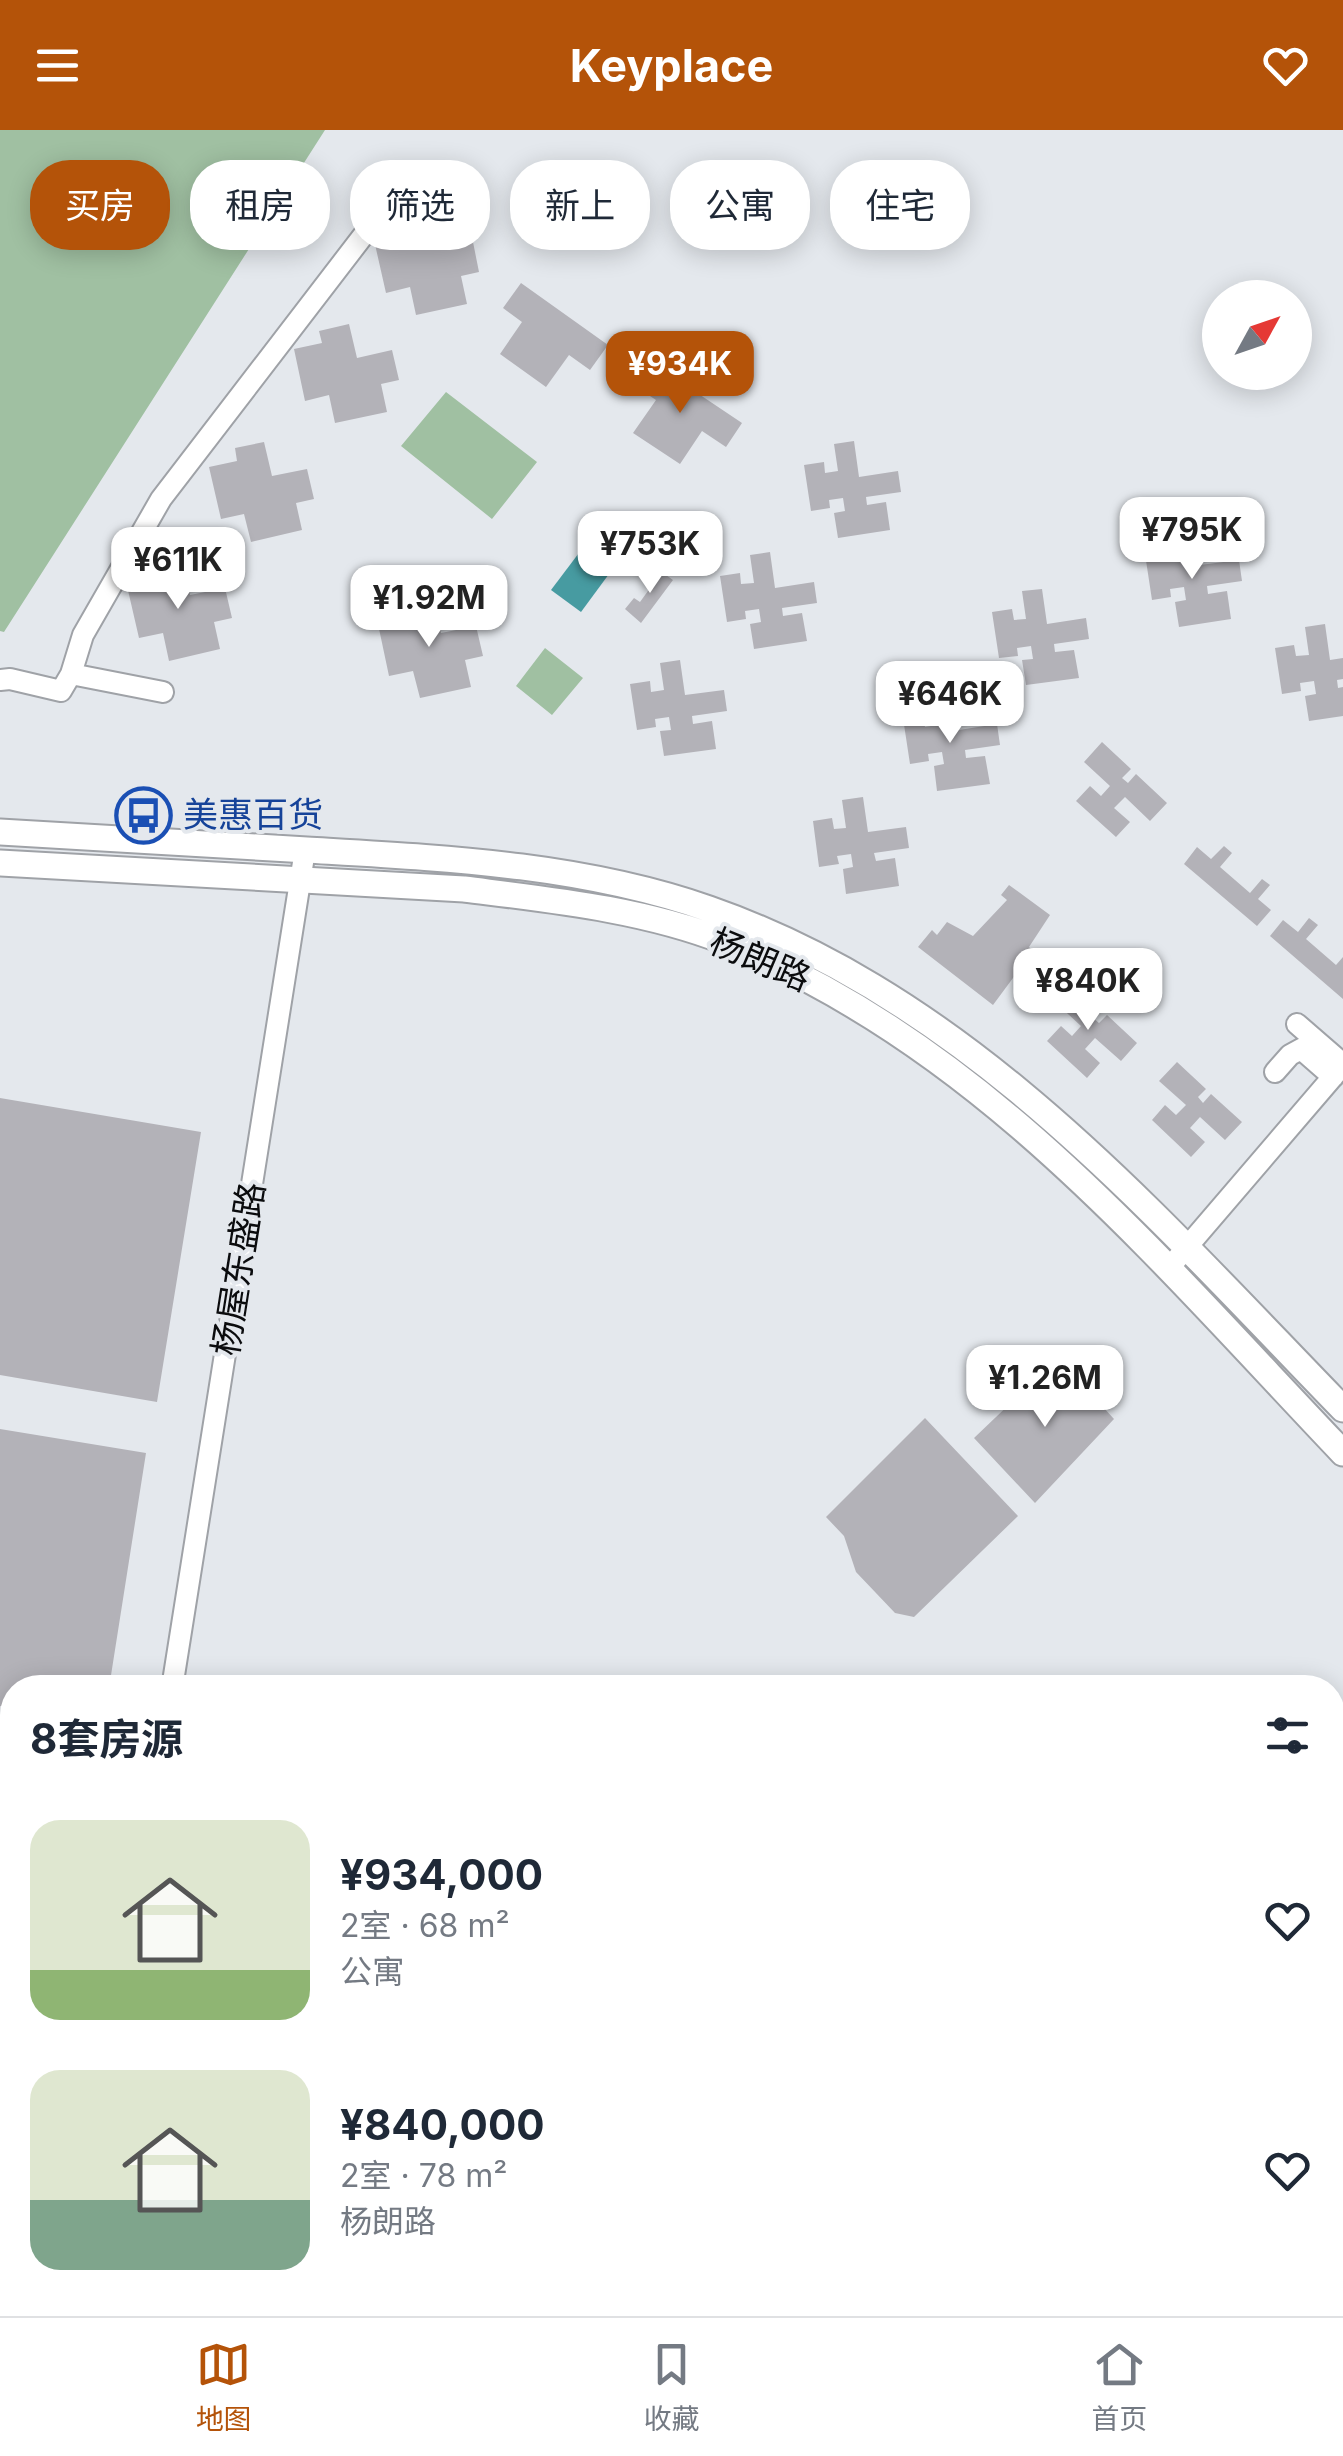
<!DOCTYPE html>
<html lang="zh">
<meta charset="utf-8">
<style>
:root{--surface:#fff;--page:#f2f2f3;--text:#1f2937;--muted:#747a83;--line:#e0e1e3;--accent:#b45309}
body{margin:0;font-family:Inter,"Noto Sans SC",sans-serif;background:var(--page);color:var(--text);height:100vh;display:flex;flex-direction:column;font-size:38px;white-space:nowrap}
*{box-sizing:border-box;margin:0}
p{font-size:32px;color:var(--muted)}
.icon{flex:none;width:55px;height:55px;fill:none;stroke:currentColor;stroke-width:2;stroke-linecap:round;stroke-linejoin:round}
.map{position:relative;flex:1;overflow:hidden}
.side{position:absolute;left:0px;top:1545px;width:1345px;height:642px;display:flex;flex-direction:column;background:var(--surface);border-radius:40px 40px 0 0;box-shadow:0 5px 25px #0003}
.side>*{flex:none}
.hud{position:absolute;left:30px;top:30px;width:1285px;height:90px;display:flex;gap:20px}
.needle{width:65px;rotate:50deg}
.controls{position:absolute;left:1202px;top:150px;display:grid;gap:20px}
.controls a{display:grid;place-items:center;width:110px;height:110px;border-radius:50%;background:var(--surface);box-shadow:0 5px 25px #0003;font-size:50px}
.price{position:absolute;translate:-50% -85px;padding:0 22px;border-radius:20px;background:#fff;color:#222;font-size:32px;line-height:65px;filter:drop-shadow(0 2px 5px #0008)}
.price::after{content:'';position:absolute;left:50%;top:60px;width:30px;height:22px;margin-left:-15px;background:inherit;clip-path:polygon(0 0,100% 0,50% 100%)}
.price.current{background:var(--accent);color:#fff}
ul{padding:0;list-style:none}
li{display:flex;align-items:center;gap:30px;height:250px;padding:0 30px}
li span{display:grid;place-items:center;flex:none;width:280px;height:200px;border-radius:30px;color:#555}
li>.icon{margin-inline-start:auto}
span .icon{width:120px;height:120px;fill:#fffc;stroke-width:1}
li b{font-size:42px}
h2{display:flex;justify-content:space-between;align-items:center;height:120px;padding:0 30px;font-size:42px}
.pill{padding:0 35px;border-radius:40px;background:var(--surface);box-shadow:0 5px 25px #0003;font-size:35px;line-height:90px}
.pill.current{background:var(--accent);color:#fff}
header{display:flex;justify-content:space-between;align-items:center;height:130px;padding:0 30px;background:var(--accent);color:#fff;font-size:45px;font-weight:700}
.tabs{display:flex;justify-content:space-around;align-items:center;height:140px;border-top:2px solid var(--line);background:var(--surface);font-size:28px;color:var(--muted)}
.tabs a{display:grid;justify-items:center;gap:5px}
.tabs .current{color:var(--accent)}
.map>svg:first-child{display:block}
.green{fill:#a0c0a2}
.water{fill:#479ba1}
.building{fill:#b3b2b8}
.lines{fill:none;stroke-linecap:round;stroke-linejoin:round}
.minor-casing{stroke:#9fa2a7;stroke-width:24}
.major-casing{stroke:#9fa2a7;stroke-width:29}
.minor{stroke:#fff;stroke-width:20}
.major{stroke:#fff;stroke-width:25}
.labels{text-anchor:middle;stroke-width:8;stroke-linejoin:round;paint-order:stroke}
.transit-label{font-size:35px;fill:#164399;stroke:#e4e8ed;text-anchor:start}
.street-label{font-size:35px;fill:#0b0c0e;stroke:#e4e8ed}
</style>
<header><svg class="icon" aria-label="menu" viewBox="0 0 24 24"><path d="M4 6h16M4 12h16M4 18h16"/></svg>Keyplace<svg class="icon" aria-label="heart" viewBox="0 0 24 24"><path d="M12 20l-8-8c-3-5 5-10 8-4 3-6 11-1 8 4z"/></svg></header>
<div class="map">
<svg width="1343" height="2186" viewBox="0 0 1343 2186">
<rect width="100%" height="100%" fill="#e4e8ed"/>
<path class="green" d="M 0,0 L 325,0 L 4,502 L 0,501 Z
M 446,262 L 537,332 L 492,389 L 401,316 Z
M 545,518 L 583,548 L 552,585 L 516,556 Z
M 1333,1677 L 1343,1679 L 1343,1879 L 1333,1886 Z"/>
<path class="water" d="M 594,403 L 623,425 L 581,482 L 551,460 Z"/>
<path class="building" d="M 430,86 L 437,120 L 473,112 L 479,142 L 461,146 L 467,174 L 416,185 L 410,157 L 386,163 L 374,110 L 402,104 L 400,92 Z
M 521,153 L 608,215 L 590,240 L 569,225 L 546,257 L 500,224 L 522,192 L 503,178 Z
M 349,194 L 357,228 L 392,220 L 399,250 L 381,254 L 387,282 L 335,293 L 329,265 L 305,271 L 294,219 L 322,213 L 319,201 Z
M 651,232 L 742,293 L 726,317 L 702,301 L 680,334 L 633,303 L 656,270 L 635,256 Z
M 854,311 L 859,347 L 898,341 L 901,362 L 866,367 L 867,375 L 886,372 L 890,400 L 838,408 L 834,383 L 845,381 L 843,368 L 829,370 L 830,378 L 811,381 L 804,335 L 824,332 L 825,343 L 838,341 L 834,314 Z
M 264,312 L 272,346 L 307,339 L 314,369 L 296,373 L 302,400 L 251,412 L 244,384 L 221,389 L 209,337 L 237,331 L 235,318 Z
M 1195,400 L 1200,435 L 1239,430 L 1242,451 L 1207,456 L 1208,464 L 1227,461 L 1231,489 L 1179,497 L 1175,472 L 1186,470 L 1184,457 L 1170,459 L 1171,467 L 1152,470 L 1145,424 L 1165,421 L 1166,432 L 1179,430 L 1175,403 Z
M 770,422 L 775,458 L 814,452 L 817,473 L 782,478 L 783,486 L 802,483 L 807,511 L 754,519 L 750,494 L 761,492 L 759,479 L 745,481 L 746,489 L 727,492 L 720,446 L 740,443 L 741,454 L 754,453 L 750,425 Z
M 183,431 L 190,465 L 225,458 L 232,488 L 214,492 L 220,519 L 169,531 L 163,503 L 139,508 L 127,456 L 155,450 L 153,438 Z
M 656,438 L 673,450 L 641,493 L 625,479 L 634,468 L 640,472 L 653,454 L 648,450 Z
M 1042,459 L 1047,494 L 1086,488 L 1089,509 L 1054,514 L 1055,522 L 1074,520 L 1079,548 L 1026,555 L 1022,530 L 1033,529 L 1031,516 L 1017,518 L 1018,526 L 999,528 L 992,482 L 1012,479 L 1014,490 L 1026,489 L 1022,461 Z
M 433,469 L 441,503 L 476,496 L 483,526 L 465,530 L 471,557 L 420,568 L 413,541 L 389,546 L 378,494 L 406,488 L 403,475 Z
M 1325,494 L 1330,530 L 1343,528 L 1343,549 L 1337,550 L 1338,558 L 1343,557 L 1343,586 L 1309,591 L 1305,566 L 1316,564 L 1314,551 L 1300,553 L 1301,561 L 1282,564 L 1275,518 L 1294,515 L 1296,526 L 1309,525 L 1305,497 Z
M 680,530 L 685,565 L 724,560 L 727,581 L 692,586 L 693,594 L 712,591 L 716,619 L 664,626 L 660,601 L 671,600 L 669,587 L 655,589 L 656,597 L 637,600 L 630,554 L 650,551 L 651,562 L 664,560 L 660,533 Z
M 953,564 L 959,600 L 997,594 L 1000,615 L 965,620 L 966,628 L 985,626 L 990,654 L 937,661 L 934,636 L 944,634 L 942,622 L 928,624 L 929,631 L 910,634 L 903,588 L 923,586 L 925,597 L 937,595 L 933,567 Z
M 1102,612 L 1131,639 L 1122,648 L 1128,653 L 1136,644 L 1167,673 L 1150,691 L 1125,667 L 1114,678 L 1130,692 L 1116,707 L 1076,671 L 1090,656 L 1101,666 L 1110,656 L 1084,632 Z
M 863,667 L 868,702 L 906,697 L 909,718 L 874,723 L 876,731 L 895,728 L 899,756 L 846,764 L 843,739 L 853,737 L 851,724 L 837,726 L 839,734 L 819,737 L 813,691 L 832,688 L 834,699 L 846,698 L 842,670 Z
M 1224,716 L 1232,723 L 1220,737 L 1250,763 L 1262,749 L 1270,755 L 1258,769 L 1271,780 L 1257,796 L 1184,734 L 1197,717 L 1211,729 Z
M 1009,755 L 1050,785 L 1029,817 L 1033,821 L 993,875 L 918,817 L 932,800 L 937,805 L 947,792 L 973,806 L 1007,770 L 1001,765 Z
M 1309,788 L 1318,795 L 1306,809 L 1336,835 L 1343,827 L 1343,869 L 1270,806 L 1283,790 L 1298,802 Z
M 1073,853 L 1101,880 L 1093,888 L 1099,893 L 1107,885 L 1137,913 L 1121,931 L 1095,908 L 1085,919 L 1100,933 L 1087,948 L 1047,911 L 1061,896 L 1072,906 L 1081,896 L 1055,872 Z
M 1177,932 L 1206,959 L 1198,967 L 1203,973 L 1211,964 L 1242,992 L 1225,1010 L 1200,987 L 1190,998 L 1205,1012 L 1191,1027 L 1152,990 L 1165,975 L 1176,985 L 1186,975 L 1159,951 Z
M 0,968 L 201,1002 L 157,1272 L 0,1245 Z
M 1058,1228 L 1114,1289 L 1035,1373 L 974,1308 Z
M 925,1288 L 1018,1386 L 914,1487 L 895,1483 L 856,1442 L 844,1406 L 826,1387 Z
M 0,1299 L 146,1323 L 109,1558 L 12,1558 L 12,1578 L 0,1576 Z
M 1343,1941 L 1343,2170 L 1332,2153 L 1332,1947 Z
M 950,2175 L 1014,2175 L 1020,2186 L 931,2186 Z
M 1097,2175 L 1273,2175 L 1280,2186 L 1104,2186 Z"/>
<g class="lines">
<defs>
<path id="minor" d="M 71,544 L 83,505 L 161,369 L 412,42
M 0,550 L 10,549 L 61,561 L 71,544 L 163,562
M 1297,894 L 1343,934
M 1275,942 L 1290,925 L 1301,919 L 1333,947
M 1169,1138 L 1343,935
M 172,1558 L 305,720
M 65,2186 L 66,2175"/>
<path id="major" d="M 0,702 C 102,708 205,714 307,720 C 442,728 581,734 709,779 C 972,871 1155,1086 1343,1279
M 0,733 L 464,759 C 551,770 642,779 724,811 C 980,912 1158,1129 1343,1323"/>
</defs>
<use href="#minor" class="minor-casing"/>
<use href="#major" class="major-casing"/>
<use href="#minor" class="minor"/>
<use href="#major" class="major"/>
</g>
<defs>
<symbol id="bus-ring" viewBox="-11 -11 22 22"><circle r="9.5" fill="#e4e8ed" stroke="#1a4fb4" stroke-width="1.5"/><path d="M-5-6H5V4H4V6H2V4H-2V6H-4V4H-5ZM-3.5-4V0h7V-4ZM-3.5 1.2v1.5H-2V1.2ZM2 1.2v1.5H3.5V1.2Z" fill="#1a4fb4"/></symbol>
</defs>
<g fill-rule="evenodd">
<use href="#bus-ring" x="112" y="654" width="63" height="63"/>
</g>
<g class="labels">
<g class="transit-label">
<text x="183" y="697">美惠百货</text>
</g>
<g class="street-label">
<text transform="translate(760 830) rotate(23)" y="12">杨朗路</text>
<text transform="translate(239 1139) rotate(-81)" y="12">杨屋东盛路</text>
</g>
</g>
</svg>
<div class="controls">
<a><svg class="needle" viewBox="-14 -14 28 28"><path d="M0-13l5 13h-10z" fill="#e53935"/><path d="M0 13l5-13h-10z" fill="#747a83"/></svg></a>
</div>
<b class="price current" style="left:680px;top:286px">¥934K</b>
<b class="price" style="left:1192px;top:452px">¥795K</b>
<b class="price" style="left:650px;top:466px">¥753K</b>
<b class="price" style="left:178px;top:482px">¥611K</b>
<b class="price" style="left:429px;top:520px">¥1.92M</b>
<b class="price" style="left:950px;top:616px">¥646K</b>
<b class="price" style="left:1088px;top:903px">¥840K</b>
<b class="price" style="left:1045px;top:1300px">¥1.26M</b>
<div class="hud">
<a class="pill current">买房</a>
<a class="pill">租房</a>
<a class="pill">筛选</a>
<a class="pill">新上</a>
<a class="pill">公寓</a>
<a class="pill">住宅</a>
</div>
<section class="side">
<h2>8套房源<svg class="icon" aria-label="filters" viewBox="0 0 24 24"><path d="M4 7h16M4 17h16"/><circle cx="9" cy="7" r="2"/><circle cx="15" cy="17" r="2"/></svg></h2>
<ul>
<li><span style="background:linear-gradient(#dfe7d0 75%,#8fb573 0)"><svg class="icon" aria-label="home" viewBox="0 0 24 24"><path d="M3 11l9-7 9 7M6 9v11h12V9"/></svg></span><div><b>¥934,000</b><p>2室 · 68 m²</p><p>公寓</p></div><svg class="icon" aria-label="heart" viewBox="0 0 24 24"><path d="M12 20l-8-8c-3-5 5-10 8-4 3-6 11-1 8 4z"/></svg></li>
<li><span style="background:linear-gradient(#dfe7d0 65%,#7fa58c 0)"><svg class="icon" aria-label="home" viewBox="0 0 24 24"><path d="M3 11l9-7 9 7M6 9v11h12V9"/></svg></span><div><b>¥840,000</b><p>2室 · 78 m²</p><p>杨朗路</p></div><svg class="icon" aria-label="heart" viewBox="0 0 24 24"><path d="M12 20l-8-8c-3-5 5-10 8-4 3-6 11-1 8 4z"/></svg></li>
</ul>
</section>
</div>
<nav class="tabs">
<a class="current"><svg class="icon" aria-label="map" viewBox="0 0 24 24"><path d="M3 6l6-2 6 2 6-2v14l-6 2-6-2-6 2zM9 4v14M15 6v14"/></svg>地图</a>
<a><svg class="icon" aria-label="saved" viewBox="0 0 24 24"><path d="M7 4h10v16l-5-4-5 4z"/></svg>收藏</a>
<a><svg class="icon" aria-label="home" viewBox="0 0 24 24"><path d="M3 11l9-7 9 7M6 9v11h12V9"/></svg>首页</a>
</nav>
